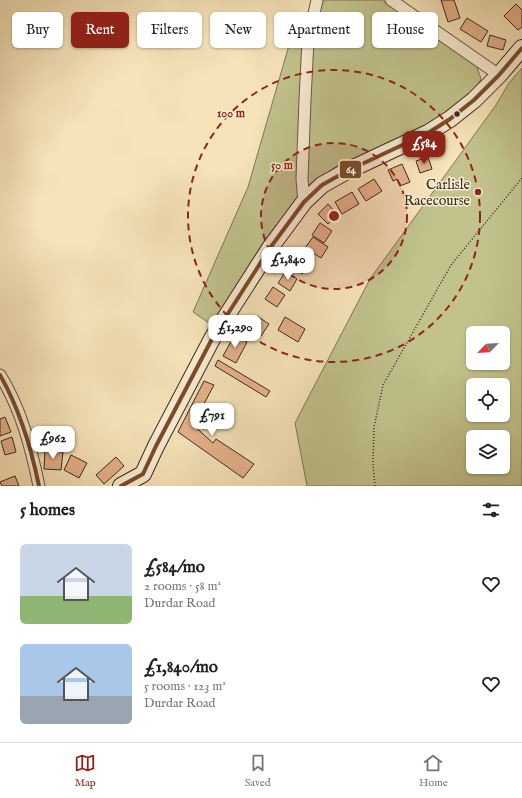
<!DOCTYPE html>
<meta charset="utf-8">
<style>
:root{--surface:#fff;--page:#f2f2f2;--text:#222;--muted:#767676;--line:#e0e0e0;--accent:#8f2418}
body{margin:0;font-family:"IM FELL English",serif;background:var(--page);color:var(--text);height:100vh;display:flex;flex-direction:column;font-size:15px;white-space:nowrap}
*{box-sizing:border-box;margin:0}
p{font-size:13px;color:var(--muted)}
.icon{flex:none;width:22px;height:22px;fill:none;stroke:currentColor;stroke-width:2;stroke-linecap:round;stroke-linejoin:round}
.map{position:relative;height:486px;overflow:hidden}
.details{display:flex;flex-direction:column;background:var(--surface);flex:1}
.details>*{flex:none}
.guide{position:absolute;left:12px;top:12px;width:498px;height:36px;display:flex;gap:8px}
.needle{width:26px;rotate:245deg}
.buttons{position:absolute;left:466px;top:326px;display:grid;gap:8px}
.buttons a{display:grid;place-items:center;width:44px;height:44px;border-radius:6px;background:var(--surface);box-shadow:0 1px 3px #0004;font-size:20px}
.price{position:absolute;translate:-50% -34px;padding:0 9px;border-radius:8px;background:#fff;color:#222;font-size:13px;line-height:26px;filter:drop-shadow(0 1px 2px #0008)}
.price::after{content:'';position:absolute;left:50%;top:24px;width:12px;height:9px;margin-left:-6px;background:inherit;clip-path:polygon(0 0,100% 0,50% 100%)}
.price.selected{background:var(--accent);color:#fff}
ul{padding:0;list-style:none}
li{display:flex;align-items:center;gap:12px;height:100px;padding:0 20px}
li span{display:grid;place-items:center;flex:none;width:112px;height:80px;border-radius:6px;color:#555}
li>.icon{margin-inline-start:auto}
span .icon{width:48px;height:48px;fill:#fffc;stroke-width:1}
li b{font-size:17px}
h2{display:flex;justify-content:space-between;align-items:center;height:48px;padding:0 20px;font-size:17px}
.pill{padding:0 14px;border-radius:6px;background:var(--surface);box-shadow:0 1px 3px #0004;font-size:14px;line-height:36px}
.pill.selected{background:var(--accent);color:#fff}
.tab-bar{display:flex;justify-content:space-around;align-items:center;height:56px;border-top:1px solid var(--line);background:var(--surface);font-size:11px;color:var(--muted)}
.tab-bar a{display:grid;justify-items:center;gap:2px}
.tab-bar .selected{color:var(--accent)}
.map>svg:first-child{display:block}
.green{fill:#c1c28c;stroke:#7e7656;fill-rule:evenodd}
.building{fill:#e5b28a;stroke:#3b2921}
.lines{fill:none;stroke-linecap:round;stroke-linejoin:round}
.street-casing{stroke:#6a5847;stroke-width:13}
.secondary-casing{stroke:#3b2921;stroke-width:18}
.path{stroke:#3b2921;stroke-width:1.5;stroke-dasharray:1 2;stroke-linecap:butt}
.street{stroke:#f9edd2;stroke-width:11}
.secondary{stroke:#f9edd2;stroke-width:16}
.bus-1-casing{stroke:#f9edd2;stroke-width:7}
.bus-1{stroke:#7a4b2a;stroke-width:4}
.ring{fill:none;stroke:#8f2418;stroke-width:2;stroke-dasharray:7 5}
.bus-dot{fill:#3b2921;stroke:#f9edd2;stroke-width:1.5}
.poi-dot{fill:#8f2418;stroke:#f9edd2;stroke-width:1.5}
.labels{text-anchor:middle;stroke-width:3;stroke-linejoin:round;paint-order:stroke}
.poi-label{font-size:14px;fill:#3b2921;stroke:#f9edd2;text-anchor:end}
.centre{fill:#8f2418;stroke:#f9edd2;stroke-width:2}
.ring-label{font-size:12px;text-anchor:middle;font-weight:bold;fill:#8f2418;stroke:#f9edd2;stroke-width:3;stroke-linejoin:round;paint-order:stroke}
.line-badge{stroke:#f9edd2;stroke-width:1.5}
.badge-label{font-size:11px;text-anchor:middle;font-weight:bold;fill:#fff}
</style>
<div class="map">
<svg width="522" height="486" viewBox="0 0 522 486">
<rect width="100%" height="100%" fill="#f6e3b9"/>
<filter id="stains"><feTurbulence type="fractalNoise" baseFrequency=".005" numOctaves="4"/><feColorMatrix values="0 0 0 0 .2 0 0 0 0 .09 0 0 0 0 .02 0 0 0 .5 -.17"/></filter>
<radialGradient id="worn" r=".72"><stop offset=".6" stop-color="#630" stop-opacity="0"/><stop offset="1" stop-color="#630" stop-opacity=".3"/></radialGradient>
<path class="green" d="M 314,0 L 382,0 L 469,60 L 477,67 L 481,79 L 476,89 L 459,104 L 429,124 L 387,145 L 338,165 L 306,188 L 266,238 L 212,325 L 193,312 L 248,187 L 294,28 L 305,34 Z
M 522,68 L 522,486 L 307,486 L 295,423 L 370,279 L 496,105 L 509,83 ZM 473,333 L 503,333 L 503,363 L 473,363 ZM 473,385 L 503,385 L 503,415 L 473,415 ZM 473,437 L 503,437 L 503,467 L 473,467 Z"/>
<path class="building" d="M 441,0 L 454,0 L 460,18 L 448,22 Z
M 516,4 L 522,10 L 522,27 L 518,30 L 504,16 Z
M 467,18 L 488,31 L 481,42 L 460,29 Z
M 490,35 L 506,40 L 503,50 L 487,46 Z
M 428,157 L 432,169 L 420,173 L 416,161 Z
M 402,164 L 410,182 L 400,186 L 397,179 L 393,181 L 388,170 Z
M 374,179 L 382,191 L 366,201 L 358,189 Z
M 352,192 L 359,204 L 342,214 L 335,202 Z
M 328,204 L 338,215 L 328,224 L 318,214 Z
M 320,223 L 332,231 L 324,243 L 312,235 Z
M 313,237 L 328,247 L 321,258 L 305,248 Z
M 299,254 L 311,262 L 302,274 L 291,266 Z
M 286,271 L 297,279 L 290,291 L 278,283 Z
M 273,287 L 285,295 L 277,307 L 265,299 Z
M 257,316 L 269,324 L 261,336 L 249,328 Z
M 285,317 L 305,329 L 298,342 L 278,330 Z
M 234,336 L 247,342 L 236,363 L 223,356 Z
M 218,360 L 270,391 L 266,397 L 215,366 Z
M 204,381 L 214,385 L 197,417 L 194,415 L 191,423 L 213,443 L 216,439 L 254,464 L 243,478 L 178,432 Z
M 5,417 L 11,432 L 0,436 L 0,419 Z
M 12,437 L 16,452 L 5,455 L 1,441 Z
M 45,450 L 63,452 L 61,470 L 44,469 Z
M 71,455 L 87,463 L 79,478 L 64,470 Z
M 116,457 L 124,466 L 104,484 L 96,475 Z
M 15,476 L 19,486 L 2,486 L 0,482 Z"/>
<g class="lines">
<defs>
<path id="street" d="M 391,0 L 499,75
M 304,202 L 302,179 L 305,100 L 308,40 L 317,0
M 0,375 C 21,409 31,447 39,486"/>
<path id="secondary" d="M 121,486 L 143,474 L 156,446 L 213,337 L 270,248 L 304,202 L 322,185 L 347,171 L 428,133 L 450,119 L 474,100 L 499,75 L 522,48"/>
</defs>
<use href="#street" class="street-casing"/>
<use href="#secondary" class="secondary-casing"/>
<path class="path" d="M 375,486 L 373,464 L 374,427 L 383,385 L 451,265 L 522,178"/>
<use href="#street" class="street"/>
<use href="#secondary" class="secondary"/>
<defs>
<path id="bus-1" d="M 0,375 C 20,410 31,447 39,486
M 121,486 L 143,474 L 156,446 L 213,337 L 270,248 L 304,202 L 322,185 L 347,171 L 428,133 L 450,119 L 474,100 L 499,75 L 522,48"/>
</defs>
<use href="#bus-1" class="bus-1-casing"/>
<use href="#bus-1" class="bus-1"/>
</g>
<circle cx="334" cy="216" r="73" fill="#8f2418" fill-opacity=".12"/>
<g class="ring">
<circle cx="334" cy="216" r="73"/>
<circle cx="334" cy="216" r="146"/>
</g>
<circle class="bus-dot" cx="457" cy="114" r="3.5"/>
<circle class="poi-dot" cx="478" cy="192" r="4"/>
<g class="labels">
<g class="poi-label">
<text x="470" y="189">Carlisle<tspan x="470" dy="16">Racecourse</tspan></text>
</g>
</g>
<circle cx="334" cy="216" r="6" class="centre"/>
<g class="ring-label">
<text x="231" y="117">100 m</text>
<text x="282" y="169">50 m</text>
</g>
<rect class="line-badge" x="339" y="160" width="23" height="19" rx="4" fill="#7a4b2a"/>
<g class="badge-label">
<text x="351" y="173">64</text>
</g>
<rect width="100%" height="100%" filter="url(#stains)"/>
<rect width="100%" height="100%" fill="url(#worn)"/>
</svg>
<div class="buttons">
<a><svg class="needle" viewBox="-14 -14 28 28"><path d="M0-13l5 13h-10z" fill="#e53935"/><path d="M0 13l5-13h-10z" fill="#767676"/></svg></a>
<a><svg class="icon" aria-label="locate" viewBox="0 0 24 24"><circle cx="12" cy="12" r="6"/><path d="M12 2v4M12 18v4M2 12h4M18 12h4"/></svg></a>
<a><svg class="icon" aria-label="layers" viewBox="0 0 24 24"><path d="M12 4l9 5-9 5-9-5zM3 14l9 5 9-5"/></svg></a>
</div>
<b class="price selected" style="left:424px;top:165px">£584</b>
<b class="price" style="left:288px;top:281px">£1,840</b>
<b class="price" style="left:235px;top:349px">£1,290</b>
<b class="price" style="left:212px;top:437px">£791</b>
<b class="price" style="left:53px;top:460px">£962</b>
<div class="guide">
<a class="pill">Buy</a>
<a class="pill selected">Rent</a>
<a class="pill">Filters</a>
<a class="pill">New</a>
<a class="pill">Apartment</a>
<a class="pill">House</a>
</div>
</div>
<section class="details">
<h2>5 homes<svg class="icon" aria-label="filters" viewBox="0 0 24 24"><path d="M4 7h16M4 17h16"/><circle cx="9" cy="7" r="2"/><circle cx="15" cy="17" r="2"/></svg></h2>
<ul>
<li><span style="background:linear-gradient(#c9d6e8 65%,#8fb573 0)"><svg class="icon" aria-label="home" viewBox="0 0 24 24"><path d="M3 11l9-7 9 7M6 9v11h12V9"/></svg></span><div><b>£584/mo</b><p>2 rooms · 58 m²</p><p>Durdar Road</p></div><svg class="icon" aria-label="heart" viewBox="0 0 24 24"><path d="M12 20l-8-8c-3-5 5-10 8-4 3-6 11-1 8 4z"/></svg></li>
<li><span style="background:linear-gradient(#a9c7e8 65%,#9aa5b1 0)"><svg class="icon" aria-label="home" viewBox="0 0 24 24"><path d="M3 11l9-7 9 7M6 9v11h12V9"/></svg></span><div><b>£1,840/mo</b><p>5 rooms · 123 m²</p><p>Durdar Road</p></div><svg class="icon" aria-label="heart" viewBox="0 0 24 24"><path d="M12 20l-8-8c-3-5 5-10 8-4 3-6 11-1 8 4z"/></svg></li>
</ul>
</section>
<nav class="tab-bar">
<a class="selected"><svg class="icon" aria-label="map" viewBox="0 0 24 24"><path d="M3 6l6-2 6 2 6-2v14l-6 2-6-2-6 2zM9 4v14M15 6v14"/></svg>Map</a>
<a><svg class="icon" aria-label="saved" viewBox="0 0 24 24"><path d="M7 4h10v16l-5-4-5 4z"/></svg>Saved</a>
<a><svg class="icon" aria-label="home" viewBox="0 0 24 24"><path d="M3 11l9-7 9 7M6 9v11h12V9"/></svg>Home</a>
</nav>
